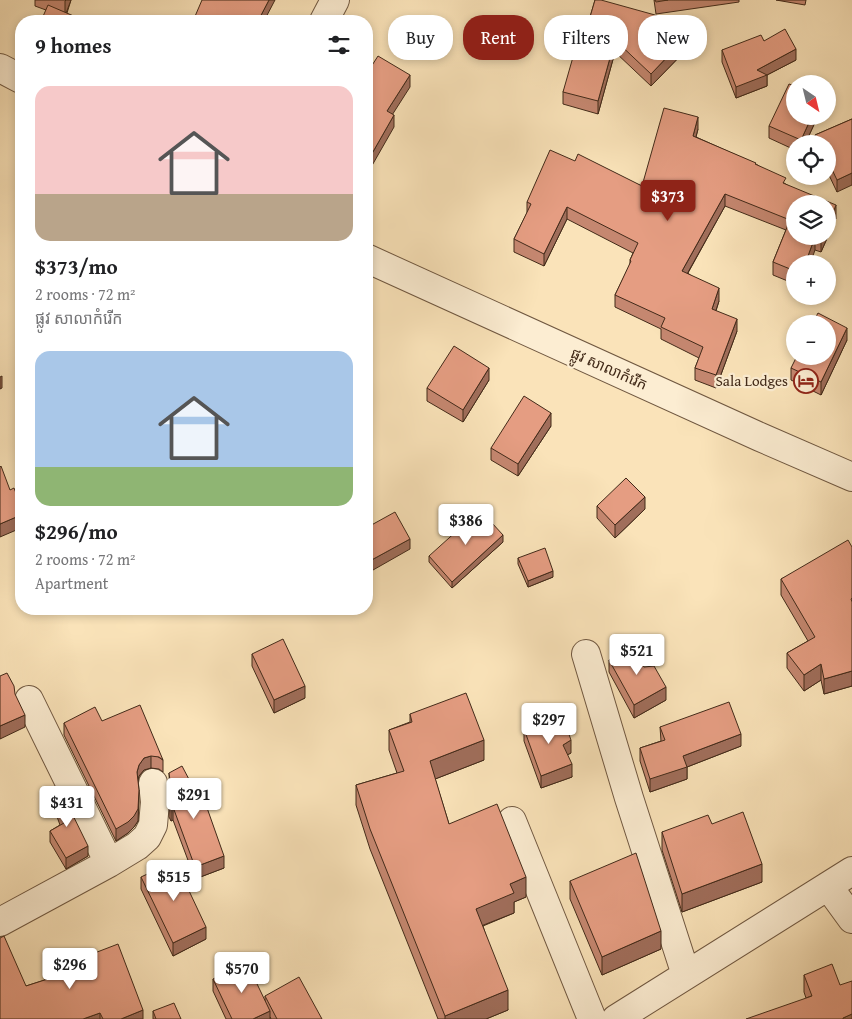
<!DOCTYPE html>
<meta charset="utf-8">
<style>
:root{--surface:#fff;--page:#f2f2f2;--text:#202124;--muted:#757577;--accent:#8f2418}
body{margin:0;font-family:"Gentium Book Plus","Noto Sans Khmer",serif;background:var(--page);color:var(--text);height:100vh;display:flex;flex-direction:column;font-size:19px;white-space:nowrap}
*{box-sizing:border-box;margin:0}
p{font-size:16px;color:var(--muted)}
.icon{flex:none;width:28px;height:28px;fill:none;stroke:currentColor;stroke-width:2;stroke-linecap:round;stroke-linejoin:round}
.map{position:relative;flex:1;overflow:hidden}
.sheet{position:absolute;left:15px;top:15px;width:358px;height:600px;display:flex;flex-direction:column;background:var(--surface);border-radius:20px;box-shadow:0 2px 8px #0003}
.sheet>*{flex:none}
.hud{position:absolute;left:388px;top:15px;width:389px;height:45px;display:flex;gap:10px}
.needle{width:32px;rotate:145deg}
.buttons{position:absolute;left:786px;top:75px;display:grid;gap:10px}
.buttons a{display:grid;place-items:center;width:50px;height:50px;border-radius:50%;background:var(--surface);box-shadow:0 2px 8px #0003;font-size:25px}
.price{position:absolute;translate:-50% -42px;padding:0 11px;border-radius:5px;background:#fff;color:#222;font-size:16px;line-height:32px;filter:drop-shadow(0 1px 2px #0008)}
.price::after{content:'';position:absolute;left:50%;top:30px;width:15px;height:11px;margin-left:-8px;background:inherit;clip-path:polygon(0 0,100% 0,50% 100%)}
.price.current{background:var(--accent);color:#fff}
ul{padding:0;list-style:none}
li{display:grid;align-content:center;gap:10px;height:265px;padding:0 20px}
li span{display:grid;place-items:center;height:155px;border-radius:15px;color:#555}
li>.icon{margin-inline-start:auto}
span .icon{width:90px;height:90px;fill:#fffc;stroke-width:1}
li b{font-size:21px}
h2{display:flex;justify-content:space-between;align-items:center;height:60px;padding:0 20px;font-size:21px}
.pill{padding:0 18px;border-radius:20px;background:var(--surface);box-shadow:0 2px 8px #0003;font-size:18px;line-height:45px}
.pill.current{background:var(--accent);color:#fff}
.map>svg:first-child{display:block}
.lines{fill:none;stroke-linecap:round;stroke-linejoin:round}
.minor-casing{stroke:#705841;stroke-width:30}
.minor{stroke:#fcedd2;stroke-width:28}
.wall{fill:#c58770;stroke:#422a19}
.shaded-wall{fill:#a06e5b;stroke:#422a19}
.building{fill:#e59d82;stroke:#422a19}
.labels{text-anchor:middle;stroke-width:4.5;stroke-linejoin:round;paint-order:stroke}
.street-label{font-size:15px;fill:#422a19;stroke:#fcedd2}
.poi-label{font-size:15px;fill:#422a19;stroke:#fcedd2;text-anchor:end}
</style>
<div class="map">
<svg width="852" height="1019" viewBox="0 0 852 1019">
<rect width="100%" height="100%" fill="#fae3b9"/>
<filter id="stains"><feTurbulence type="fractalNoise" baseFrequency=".004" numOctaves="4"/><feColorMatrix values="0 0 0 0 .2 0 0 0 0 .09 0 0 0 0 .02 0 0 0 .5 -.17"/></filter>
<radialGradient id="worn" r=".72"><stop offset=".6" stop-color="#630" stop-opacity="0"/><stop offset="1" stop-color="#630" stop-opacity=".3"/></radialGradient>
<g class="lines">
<defs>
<path id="minor" d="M 324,21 L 335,0
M 0,68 L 21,79
M 366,258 L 760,437 L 852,477
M 586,654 L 629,798 L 686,975
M 29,700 L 109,863
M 512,821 L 592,1019
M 828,886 L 852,919
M 0,922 L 109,863 L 137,846 L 147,837 L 153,825 L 155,802 L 153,783
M 616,1019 L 852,871"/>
</defs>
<use href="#minor" class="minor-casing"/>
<use href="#minor" class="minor"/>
</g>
<path class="wall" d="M 35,0 L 71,0 L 67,13 L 76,21 L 35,6 Z
M 595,0 L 688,48 L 651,86 L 615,52 L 598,114 L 563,104 L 563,92 L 578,58 Z
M 654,0 L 739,0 L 739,2 L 656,14 Z
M 776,0 L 806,0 L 805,5 Z
M 764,41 L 796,60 L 767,75 L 767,86 L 736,98 L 722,62 L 722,50 Z
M 795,116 L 818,116 L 805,144 L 795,144 L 795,150 L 769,138 L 769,126 Z
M 852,119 L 837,192 L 828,173 L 828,144 L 815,144 L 815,135 Z
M 698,129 L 696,137 L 756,164 L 836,218 L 821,252 L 815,250 L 795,264 L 795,284 L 773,275 L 773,262 L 786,230 L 725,206 L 688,273 L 719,301 L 716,311 L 737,331 L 716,388 L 695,380 L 695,368 L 699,358 L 661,339 L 661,329 L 615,307 L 615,295 L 630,265 L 630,260 L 633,253 L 567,219 L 544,266 L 514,252 L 514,239 L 527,213 L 527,202 L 575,161 L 642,186 Z
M 21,188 L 21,214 L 16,208 L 16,192 Z
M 847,340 L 821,395 L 791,380 L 791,368 Z
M 489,380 L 463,422 L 427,401 L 427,388 Z
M 551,426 L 518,476 L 491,460 L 491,448 Z
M 597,506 L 645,509 L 615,538 L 597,518 Z
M 503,542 L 452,588 L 429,562 L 429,556 Z
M 852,547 L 852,686 L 824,694 L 821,680 L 804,691 L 787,668 L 787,653 L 808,641 L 781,595 L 781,579 Z
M 518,558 L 553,577 L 528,587 L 518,564 Z
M 252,654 L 305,698 L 274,713 L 252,666 Z
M 609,660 L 666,700 L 634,718 L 609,672 Z
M 410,714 L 484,760 L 435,779 L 449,824 L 526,897 L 514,902 L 514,913 L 483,926 L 508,1010 L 486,1019 L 438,1019 L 370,849 L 356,805 L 356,785 L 397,773 L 389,750 L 389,730 L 410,722 Z
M 102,721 L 163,760 L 163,772 L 159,769 L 151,768 L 144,770 L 139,776 L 138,780 L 139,802 L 138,821 L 134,827 L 128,833 L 116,841 L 64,735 L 64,723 Z
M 660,727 L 741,746 L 687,767 L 687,779 L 650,792 L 640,761 L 640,748 L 661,741 Z
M 524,729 L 571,753 L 567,755 L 572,777 L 541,788 L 524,741 Z
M 169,773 L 224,868 L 195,879 L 173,820 L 171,821 L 169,817 L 170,796 Z
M 51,790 L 88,856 L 66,869 L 50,842 L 50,831 L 60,825 L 51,800 Z
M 712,824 L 762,882 L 682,912 L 662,850 L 662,832 Z
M 141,877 L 206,939 L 173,956 L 141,889 Z
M 570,881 L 661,949 L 602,975 L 570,899 Z
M 79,959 L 143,1019 L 0,1019 L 26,986 L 79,969 Z
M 804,975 L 840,985 L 806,998 L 804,992 Z
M 213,979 L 265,1001 L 265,996 L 322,1019 L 271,1019 L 270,1017 L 270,1019 L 226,1019 L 213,991 Z
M 153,1011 L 181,1019 L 153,1019 Z"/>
<path class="shaded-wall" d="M 66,0 L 71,0 L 65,16 L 65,1 Z
M 269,0 L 275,0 L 264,21 L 258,21 Z
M 688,35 L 688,48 L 651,86 L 651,74 Z
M 615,40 L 615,52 L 598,114 L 598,101 Z
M 796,49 L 796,60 L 767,75 L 767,86 L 736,98 L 736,87 L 757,70 Z
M 410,75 L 410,87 L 387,123 L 387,111 Z
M 394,115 L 394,127 L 366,176 L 366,164 Z
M 812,116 L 818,116 L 805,144 L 801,144 L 801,140 Z
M 698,117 L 698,129 L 693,148 L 693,136 Z
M 852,173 L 852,185 L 837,192 L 837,180 Z
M 725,194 L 725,206 L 682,283 L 682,271 Z
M 836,205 L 836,218 L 821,252 L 821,239 L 823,236 L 828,236 L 828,225 Z
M 567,207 L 567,219 L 544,266 L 544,254 Z
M 815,237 L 815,250 L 810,264 L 805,264 Z
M 719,288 L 719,301 L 712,322 L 712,309 Z
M 737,319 L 737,331 L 716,388 L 716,375 Z
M 847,328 L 847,340 L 821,395 L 821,382 Z
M 489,368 L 489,380 L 463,422 L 463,410 Z
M 2,376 L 2,388 L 0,389 L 0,377 Z
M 551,413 L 551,426 L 518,476 L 518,464 Z
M 645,497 L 645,509 L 615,538 L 615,525 Z
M 21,515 L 21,528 L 0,537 L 0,524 Z
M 503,535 L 503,542 L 452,588 L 452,582 Z
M 410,539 L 410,549 L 366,574 L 366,563 Z
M 553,571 L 553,577 L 528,587 L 528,581 Z
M 821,664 L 821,680 L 804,691 L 804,675 Z
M 852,671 L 852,686 L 824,694 L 824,679 Z
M 305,686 L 305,698 L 274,713 L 274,700 Z
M 666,687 L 666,700 L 634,718 L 634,705 Z
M 25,715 L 25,727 L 0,739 L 0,726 Z
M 741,734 L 741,746 L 687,767 L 687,779 L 650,792 L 650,779 L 683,756 Z
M 484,740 L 484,760 L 430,781 L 430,761 Z
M 571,740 L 571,753 L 563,757 L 563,745 Z
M 151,756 L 151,768 L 144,770 L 139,776 L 137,784 L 137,772 L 139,765 L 144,758 Z
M 572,764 L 572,777 L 541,788 L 541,776 Z
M 139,790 L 138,821 L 134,827 L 128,833 L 116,841 L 116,829 Z
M 173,807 L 173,820 L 171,821 L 171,808 Z
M 88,846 L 88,856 L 66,869 L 66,858 Z
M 224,856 L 224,868 L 195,879 L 195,867 Z
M 762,864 L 762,882 L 682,912 L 682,894 Z
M 526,877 L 526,897 L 514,902 L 514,913 L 476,928 L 476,909 L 510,884 Z
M 206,927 L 206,939 L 173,956 L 173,943 Z
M 661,931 L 661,949 L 602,975 L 602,957 Z
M 508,990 L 508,1010 L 486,1019 L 445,1019 L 445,1016 Z
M 143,1010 L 143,1019 L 121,1019 Z
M 270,1011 L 270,1019 L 253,1019 Z
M 100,1013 L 100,1019 L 83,1019 Z
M 852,1014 L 852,1019 L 843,1019 L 843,1018 Z"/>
<path class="building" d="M 202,0 L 269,0 L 258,21 L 193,21 Z
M 595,0 L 601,0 L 673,20 L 688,35 L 651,74 L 615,40 L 598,101 L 563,92 L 573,57 L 578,58 Z
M 655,0 L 668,0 L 656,2 Z
M 48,5 L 76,17 L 75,21 L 41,21 Z
M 785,29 L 796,49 L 757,70 L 767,75 L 736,87 L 722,50 L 761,35 L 764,41 Z
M 378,56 L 410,75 L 387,111 L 394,115 L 366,164 L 366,69 L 369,70 Z
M 789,84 L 795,86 L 795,116 L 812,116 L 801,140 L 769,126 Z
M 664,108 L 698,117 L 693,136 L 756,163 L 755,164 L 786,178 L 783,183 L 836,205 L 828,225 L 828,204 L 795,204 L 795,236 L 823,236 L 821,239 L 815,237 L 805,264 L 795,264 L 795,271 L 773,262 L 790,220 L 725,194 L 682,271 L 719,288 L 712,309 L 737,319 L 716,375 L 695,368 L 703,347 L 661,327 L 665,318 L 615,295 L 631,261 L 630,260 L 638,243 L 567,207 L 544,254 L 514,239 L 531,204 L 527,202 L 550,150 L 575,161 L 578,154 L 642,186 Z
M 852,119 L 852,173 L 837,180 L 828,161 L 828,144 L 819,144 L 815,135 Z
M 21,188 L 21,199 L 16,192 Z
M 818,313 L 847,328 L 821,382 L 791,368 L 797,356 L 828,356 L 828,324 L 812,324 Z
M 454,346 L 489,368 L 463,410 L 427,388 Z
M 524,396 L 551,413 L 518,464 L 491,448 Z
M 1,466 L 10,490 L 14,488 L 21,506 L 21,515 L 0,524 L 0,467 Z
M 626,478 L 645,497 L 615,525 L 597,506 Z
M 480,510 L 503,535 L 452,582 L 429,556 Z
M 395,512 L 410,539 L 366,563 L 366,528 Z
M 848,540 L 852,547 L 852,598 L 851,599 L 852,602 L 852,671 L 824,679 L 821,664 L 804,675 L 787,653 L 815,637 L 781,579 Z
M 545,548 L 553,571 L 528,581 L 518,558 Z
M 283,639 L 305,686 L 274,700 L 252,654 Z
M 633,647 L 644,667 L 654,666 L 666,687 L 634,705 L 609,660 Z
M 7,673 L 14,686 L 15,694 L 25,715 L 0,726 L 0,676 Z
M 466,693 L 484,740 L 430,761 L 449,824 L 497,804 L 526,877 L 510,884 L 514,893 L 476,909 L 508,990 L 445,1016 L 370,829 L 356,785 L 404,771 L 389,730 L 412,722 L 410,714 Z
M 729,702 L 741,734 L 683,756 L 687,767 L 650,779 L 640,748 L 665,740 L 660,727 Z
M 140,705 L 163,760 L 159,757 L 151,756 L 144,758 L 139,765 L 137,772 L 139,790 L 138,809 L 134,816 L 128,822 L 116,829 L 64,723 L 95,707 L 102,721 Z
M 562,715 L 571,740 L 563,745 L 572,764 L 541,776 L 524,729 Z
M 182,766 L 203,806 L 206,805 L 224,856 L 195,867 L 173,807 L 171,808 L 169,805 L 171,788 L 169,773 Z
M 59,787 L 88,846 L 66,858 L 50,831 L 64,823 L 51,790 Z
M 743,812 L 762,864 L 682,894 L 662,832 L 708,815 L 712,824 Z
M 636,853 L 661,931 L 602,957 L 570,881 Z
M 175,861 L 206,927 L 173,943 L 141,877 Z
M 4,936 L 26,986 L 82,968 L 79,959 L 118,944 L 143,1010 L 121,1019 L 103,1019 L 100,1013 L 83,1019 L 0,1019 L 0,938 Z
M 247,963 L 270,1011 L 253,1019 L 232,1019 L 213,979 Z
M 832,964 L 840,985 L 852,981 L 852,1014 L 843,1018 L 843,1019 L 746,1019 L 812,996 L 804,975 Z
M 299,977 L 322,1019 L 277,1019 L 265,996 Z
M 174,1003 L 181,1019 L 156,1019 L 153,1011 Z"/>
<defs>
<symbol id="hotel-ring" viewBox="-11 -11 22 22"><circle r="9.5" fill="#fcedd2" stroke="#8f2418" stroke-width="1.5"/><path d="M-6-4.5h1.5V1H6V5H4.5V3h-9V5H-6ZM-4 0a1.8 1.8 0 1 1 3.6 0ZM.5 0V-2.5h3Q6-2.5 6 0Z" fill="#8f2418"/></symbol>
</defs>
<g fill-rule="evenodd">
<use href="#hotel-ring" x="792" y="367" width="28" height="28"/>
</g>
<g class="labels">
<g class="street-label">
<text transform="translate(609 369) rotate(24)" y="5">ផ្លូវ សាលាកំរើក</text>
</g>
<g class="poi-label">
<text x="788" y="386">Sala Lodges</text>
</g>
</g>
<rect width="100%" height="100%" filter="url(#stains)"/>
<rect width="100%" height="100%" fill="url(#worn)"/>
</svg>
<div class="buttons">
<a><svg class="needle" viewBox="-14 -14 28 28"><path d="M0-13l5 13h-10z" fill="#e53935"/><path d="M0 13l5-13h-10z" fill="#757577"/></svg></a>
<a><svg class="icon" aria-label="locate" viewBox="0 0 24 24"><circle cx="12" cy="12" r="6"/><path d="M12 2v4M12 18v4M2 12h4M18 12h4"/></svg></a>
<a><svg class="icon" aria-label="layers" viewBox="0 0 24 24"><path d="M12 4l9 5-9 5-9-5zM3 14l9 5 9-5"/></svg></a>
<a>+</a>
<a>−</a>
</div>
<b class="price current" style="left:668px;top:222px">$373</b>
<b class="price" style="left:466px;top:546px">$386</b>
<b class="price" style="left:637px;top:676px">$521</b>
<b class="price" style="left:549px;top:745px">$297</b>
<b class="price" style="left:194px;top:820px">$291</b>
<b class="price" style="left:67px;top:828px">$431</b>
<b class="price" style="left:174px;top:902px">$515</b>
<b class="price" style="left:70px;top:990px">$296</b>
<b class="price" style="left:242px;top:994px">$570</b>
<div class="hud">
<a class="pill">Buy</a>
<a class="pill current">Rent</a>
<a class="pill">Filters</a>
<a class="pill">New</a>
</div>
<section class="sheet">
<h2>9 homes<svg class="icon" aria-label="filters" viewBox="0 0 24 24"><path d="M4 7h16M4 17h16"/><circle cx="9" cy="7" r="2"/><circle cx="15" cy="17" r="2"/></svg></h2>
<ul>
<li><span style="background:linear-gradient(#f6c9c9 70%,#b9a48a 0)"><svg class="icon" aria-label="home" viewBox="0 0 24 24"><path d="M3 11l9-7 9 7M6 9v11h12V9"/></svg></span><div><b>$373/mo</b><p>2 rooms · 72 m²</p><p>ផ្លូវ សាលាកំរើក</p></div></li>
<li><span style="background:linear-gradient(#a9c7e8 75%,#8fb573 0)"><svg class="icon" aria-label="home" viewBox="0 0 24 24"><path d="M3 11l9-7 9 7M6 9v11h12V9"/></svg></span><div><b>$296/mo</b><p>2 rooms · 72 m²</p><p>Apartment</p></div></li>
</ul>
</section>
</div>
